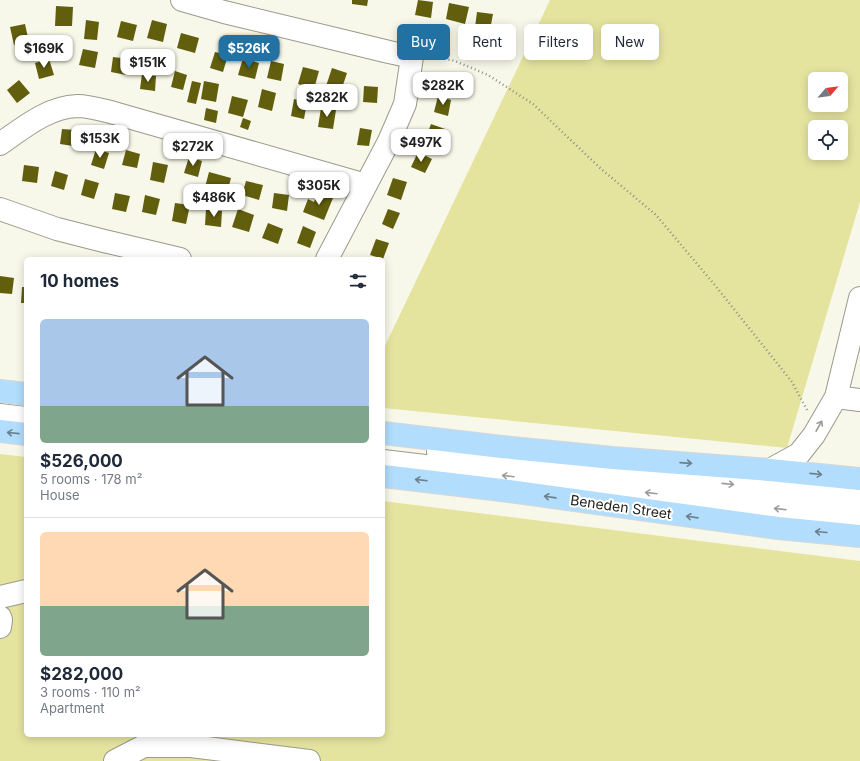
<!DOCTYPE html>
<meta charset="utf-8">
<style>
:root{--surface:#fff;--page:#f2f2f3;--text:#1f2937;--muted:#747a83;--line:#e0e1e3;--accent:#2271a3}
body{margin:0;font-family:Inter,sans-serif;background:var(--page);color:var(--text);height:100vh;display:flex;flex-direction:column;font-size:15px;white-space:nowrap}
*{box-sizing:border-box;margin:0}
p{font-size:13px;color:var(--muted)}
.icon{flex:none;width:22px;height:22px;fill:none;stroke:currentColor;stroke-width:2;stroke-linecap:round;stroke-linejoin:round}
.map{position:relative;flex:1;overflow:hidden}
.sheet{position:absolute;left:24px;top:257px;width:361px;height:480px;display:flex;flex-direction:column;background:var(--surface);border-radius:6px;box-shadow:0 2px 10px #0003}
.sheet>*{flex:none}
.banner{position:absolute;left:397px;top:24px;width:380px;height:36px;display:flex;gap:8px}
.needle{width:26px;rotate:62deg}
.buttons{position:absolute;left:808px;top:72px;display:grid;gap:8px}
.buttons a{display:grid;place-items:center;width:40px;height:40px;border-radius:6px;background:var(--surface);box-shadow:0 2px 10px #0003;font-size:20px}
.price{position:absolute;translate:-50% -34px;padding:0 9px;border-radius:8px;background:#fff;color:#222;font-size:13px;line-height:26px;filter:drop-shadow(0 1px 2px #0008)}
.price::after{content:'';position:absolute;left:50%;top:24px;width:12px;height:9px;margin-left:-6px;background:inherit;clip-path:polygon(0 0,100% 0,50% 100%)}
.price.active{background:var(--accent);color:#fff}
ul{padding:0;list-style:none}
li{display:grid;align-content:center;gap:8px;height:212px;padding:0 16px}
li+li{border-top:1px solid var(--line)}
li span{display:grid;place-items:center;height:124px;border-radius:6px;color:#555}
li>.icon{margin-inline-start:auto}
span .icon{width:72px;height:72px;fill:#fffc;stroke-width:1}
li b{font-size:17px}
h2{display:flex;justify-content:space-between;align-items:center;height:48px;padding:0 16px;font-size:17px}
.pill{padding:0 14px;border-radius:6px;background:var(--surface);box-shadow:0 2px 10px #0003;font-size:14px;line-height:36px}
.pill.active{background:var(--accent);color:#fff}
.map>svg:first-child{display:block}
.green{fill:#e5e49f;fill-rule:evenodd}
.building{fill:#615e0d}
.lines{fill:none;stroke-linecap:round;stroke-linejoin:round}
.minor-casing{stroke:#9a9a8d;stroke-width:24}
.major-casing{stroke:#d7d7d6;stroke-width:24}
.path{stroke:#8e8e85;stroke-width:2.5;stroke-dasharray:1 3;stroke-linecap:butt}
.minor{stroke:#fff;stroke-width:22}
.major{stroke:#b2ddfd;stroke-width:22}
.oneway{stroke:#9c9c99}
.oneway2{stroke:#6a808d}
.labels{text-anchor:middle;stroke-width:4;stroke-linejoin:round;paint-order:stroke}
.street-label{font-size:14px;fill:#22221d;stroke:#fff}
</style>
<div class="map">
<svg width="860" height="761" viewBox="0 0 860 761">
<rect width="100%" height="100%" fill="#f8f8ea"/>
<path class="green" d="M 550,0 L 860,0 L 860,202 L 787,448 L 383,408 L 383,350 ZM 815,79 L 841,79 L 841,105 L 815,105 ZM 815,127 L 841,127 L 841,153 L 815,153 Z
M 0,454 L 26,457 L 26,735 L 383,735 L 383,501 L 860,561 L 860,761 L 0,761 Z"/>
<path class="building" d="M 352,0 L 368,0 L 367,6 L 352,4 Z
M 418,0 L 433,2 L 431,18 L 415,15 Z
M 449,3 L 469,7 L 465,24 L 446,19 Z
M 56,6 L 73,7 L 72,26 L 55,26 Z
M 477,12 L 493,14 L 490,30 L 475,27 Z
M 86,20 L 99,22 L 97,40 L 84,39 Z
M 152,20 L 167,24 L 163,42 L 147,38 Z
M 121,21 L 137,25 L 133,41 L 117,37 Z
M 25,24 L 29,42 L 14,45 L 10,27 Z
M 181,33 L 199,38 L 195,53 L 177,48 Z
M 83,49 L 98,52 L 95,68 L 79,65 Z
M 215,52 L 228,55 L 223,72 L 210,68 Z
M 113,57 L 129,59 L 126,75 L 111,72 Z
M 243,58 L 259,63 L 255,79 L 238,75 Z
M 49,59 L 54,75 L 39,79 L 35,63 Z
M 271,61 L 284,64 L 281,81 L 267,78 Z
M 303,67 L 319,71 L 314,89 L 298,84 Z
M 332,68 L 347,73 L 341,91 L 326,86 Z
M 175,71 L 187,75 L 183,90 L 171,87 Z
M 142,74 L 156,76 L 155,91 L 140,89 Z
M 19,80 L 30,93 L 17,103 L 7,90 Z
M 192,81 L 201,83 L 196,104 L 187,102 Z
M 204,81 L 219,84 L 216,102 L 201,99 Z
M 364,86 L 378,87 L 377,103 L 363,102 Z
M 262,89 L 276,93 L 272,111 L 258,107 Z
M 232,96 L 248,100 L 243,117 L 228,113 Z
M 438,96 L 451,100 L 448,116 L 434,112 Z
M 294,99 L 307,102 L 304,119 L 291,116 Z
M 206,108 L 218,111 L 216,123 L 204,120 Z
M 321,108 L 336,110 L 333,129 L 318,127 Z
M 243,118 L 251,121 L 248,130 L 240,127 Z
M 431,124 L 445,129 L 439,145 L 425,140 Z
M 360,128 L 372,130 L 369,146 L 357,145 Z
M 62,129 L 75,130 L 73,146 L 60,144 Z
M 96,149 L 109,153 L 104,169 L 91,165 Z
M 126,150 L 140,154 L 137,168 L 122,165 Z
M 418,152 L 432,159 L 425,173 L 411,167 Z
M 189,157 L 202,161 L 198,177 L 184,173 Z
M 153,162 L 168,165 L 164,183 L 150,180 Z
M 24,165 L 39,167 L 37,183 L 22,181 Z
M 55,171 L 68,175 L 64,190 L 51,186 Z
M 209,172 L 231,178 L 226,197 L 204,191 Z
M 393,178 L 407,182 L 401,200 L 387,195 Z
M 85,179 L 99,183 L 94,199 L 81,195 Z
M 246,181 L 263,185 L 259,200 L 242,195 Z
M 318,192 L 333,198 L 324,220 L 303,212 L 308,199 L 314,202 Z
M 115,193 L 130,196 L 126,212 L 112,209 Z
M 274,193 L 289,195 L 287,211 L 272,208 Z
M 145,195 L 160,199 L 156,215 L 142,212 Z
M 175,203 L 190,205 L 186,224 L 172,221 Z
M 206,209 L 222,211 L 221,227 L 205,225 Z
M 238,209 L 254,215 L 249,232 L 232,227 Z
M 388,209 L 400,213 L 393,229 L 382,224 Z
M 268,223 L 283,229 L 278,244 L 262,238 Z
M 303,226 L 316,232 L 310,248 L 297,243 Z
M 376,239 L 389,243 L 383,259 L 370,255 Z
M 0,276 L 14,278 L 12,294 L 0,293 Z
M 22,287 L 26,287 L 26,303 L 21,303 Z"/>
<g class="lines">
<defs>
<path id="minor" d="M 182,0 L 224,12 L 389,52 L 412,57 L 405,104 L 389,141 L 327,259
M 0,144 C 23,128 48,107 77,106 C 90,106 102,110 114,113 L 366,185
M 0,209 L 57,229 L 104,241 L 180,259
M 860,298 L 836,397 L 860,400
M 0,415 L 26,418
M 438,452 L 860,498
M 383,461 L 860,518
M 770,470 L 799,454 L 814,435 L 836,397
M 0,597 L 26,591
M 0,617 L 1,620 L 0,627
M 115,761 L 144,746 L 191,746 L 309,761"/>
<path id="major" d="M 0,391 L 26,394
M 0,431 L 26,434
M 383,433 L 502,447 L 613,458 L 770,470 L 860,479
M 383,476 L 501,490 L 778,528 L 860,536"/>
</defs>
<use href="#minor" class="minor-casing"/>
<use href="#major" class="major-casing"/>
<path class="path" d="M 429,55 L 455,61 L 488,75 L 533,104 L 600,168 L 656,215 L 714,284 L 792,382 L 807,410"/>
<use href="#minor" class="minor"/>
<use href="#major" class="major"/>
</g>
<defs><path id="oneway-shaft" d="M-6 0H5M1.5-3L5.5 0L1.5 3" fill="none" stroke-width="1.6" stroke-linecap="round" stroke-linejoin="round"/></defs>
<g class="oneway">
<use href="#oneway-shaft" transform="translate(819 426) rotate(-61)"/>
<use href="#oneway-shaft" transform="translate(508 476) rotate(-173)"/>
<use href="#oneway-shaft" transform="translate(728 484) rotate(6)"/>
<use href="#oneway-shaft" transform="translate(651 493) rotate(-173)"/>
<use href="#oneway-shaft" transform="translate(780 509) rotate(-173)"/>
</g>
<g class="oneway2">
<use href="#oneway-shaft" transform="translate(13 433) rotate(-174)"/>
<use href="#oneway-shaft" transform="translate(686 463) rotate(4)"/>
<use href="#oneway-shaft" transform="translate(816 474) rotate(6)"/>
<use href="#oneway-shaft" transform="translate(421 480) rotate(-173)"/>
<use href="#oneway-shaft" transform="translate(550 497) rotate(-172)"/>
<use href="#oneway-shaft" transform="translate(692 517) rotate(-172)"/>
<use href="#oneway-shaft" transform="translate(821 532) rotate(-175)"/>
</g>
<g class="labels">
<g class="street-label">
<text transform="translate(621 507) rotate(8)" y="5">Beneden Street</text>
</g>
</g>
</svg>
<div class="buttons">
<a><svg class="needle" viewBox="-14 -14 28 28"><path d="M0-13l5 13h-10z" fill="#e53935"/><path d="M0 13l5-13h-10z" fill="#747a83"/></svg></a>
<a><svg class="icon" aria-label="locate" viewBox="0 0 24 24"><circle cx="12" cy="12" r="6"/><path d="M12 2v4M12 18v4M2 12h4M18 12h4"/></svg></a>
</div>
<b class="price" style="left:44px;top:69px">$169K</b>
<b class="price active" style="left:249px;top:69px">$526K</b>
<b class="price" style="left:148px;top:83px">$151K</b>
<b class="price" style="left:443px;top:106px">$282K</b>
<b class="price" style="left:327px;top:118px">$282K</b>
<b class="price" style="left:100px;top:159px">$153K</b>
<b class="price" style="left:421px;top:163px">$497K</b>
<b class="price" style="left:193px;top:167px">$272K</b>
<b class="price" style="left:319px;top:206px">$305K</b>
<b class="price" style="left:214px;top:218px">$486K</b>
<div class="banner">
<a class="pill active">Buy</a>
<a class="pill">Rent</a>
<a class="pill">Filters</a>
<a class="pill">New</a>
</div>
<section class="sheet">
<h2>10 homes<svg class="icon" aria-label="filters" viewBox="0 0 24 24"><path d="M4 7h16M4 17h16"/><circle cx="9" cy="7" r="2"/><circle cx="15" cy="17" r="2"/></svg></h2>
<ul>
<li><span style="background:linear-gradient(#a9c7e8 70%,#7fa58c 0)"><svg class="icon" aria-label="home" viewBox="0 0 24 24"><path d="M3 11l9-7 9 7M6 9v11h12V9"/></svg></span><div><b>$526,000</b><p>5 rooms · 178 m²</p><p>House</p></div></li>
<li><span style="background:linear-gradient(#ffd9b3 60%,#7fa58c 0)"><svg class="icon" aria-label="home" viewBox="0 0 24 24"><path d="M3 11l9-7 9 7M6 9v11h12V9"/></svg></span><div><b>$282,000</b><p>3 rooms · 110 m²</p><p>Apartment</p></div></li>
</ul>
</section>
</div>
